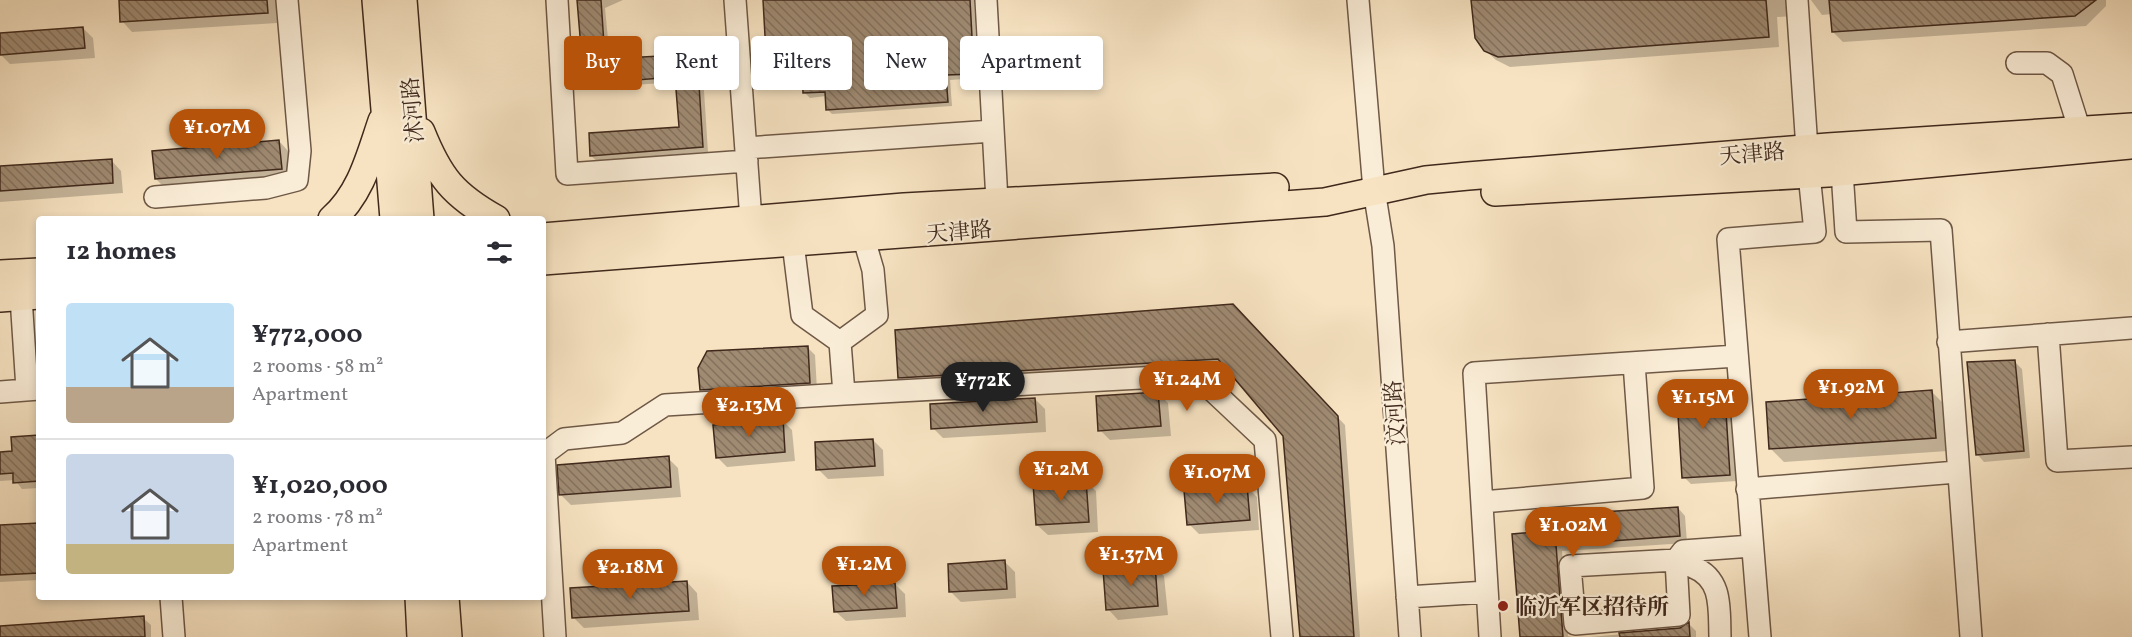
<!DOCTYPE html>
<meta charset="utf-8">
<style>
:root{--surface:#fff;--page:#f2f2f3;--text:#2b2b33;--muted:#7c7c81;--line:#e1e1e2;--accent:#b45309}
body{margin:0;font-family:Vollkorn,"Noto Serif SC",serif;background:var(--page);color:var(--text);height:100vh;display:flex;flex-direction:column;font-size:22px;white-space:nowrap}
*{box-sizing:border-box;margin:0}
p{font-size:20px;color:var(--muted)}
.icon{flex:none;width:33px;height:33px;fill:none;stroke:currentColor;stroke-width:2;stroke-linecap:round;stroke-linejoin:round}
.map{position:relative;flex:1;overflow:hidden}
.details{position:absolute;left:36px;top:216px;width:510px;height:384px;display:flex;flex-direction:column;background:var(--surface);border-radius:6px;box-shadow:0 3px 9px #0003}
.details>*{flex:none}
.guide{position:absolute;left:564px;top:36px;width:570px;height:54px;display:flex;gap:12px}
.price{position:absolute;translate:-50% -51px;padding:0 14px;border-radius:21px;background:var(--accent);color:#fff;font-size:20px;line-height:39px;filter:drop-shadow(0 2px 3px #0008)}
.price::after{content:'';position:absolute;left:50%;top:36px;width:18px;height:14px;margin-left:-9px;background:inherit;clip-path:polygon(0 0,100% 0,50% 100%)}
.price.active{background:#222;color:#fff}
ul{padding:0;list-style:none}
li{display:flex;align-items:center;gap:18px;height:150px;padding:0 30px}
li+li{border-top:2px solid var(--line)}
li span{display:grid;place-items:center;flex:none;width:168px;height:120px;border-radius:6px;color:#555}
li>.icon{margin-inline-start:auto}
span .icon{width:72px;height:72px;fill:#fffc;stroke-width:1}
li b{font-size:26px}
h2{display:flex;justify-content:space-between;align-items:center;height:72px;padding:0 30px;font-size:26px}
.tag{padding:0 21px;border-radius:6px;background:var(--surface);box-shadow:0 3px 9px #0003;font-size:21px;line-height:54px}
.tag.active{background:var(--accent);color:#fff}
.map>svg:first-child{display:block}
.shadow{fill:#0003}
.building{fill:url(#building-back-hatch);stroke:#40291c;stroke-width:1.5}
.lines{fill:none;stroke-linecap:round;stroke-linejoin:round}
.minor-casing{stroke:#6e5846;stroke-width:24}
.major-casing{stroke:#40291c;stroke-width:30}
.minor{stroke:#faedd7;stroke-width:21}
.major{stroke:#f7e3c2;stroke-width:27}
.poi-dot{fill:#8f2418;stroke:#faedd7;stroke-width:2}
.labels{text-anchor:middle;stroke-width:4.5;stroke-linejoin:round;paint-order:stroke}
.street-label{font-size:22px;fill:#40291c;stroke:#faedd7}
.poi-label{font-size:22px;font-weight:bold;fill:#40291c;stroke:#faedd7;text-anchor:start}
</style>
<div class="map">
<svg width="2132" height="637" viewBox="0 0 2132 637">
<defs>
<pattern id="building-back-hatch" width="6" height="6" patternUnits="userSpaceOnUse" patternTransform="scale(1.5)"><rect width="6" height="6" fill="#9f8a72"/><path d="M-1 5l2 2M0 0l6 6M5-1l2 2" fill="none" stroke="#83715d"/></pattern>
</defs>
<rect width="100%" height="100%" fill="#f7e3c2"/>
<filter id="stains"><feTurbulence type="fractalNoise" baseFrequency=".00333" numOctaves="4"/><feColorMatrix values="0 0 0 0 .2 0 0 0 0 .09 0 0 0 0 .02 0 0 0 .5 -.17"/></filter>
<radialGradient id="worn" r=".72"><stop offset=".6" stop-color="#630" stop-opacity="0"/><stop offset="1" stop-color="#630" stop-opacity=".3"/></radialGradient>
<path class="shadow" d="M 121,0 L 276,0 L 277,23 L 132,32 L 122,21 Z
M 579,0 L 623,0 L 605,8 L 610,60 L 697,55 L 702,60 L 708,152 L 597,161 L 591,156 L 681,128 L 677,82 L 591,88 L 586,83 Z
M 764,0 L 974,0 L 978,78 L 950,80 L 952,106 L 832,114 L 827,109 L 826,96 L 810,98 L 805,93 L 804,75 L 774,76 L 769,71 Z
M 1473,0 L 1799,0 L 1794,16 L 1777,17 L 1779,47 L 1510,67 L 1496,60 L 1485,50 Z
M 1811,0 L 2106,0 L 2106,6 L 2086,26 L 1843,42 L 1833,32 L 1832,14 L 1822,15 Z
M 83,28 L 93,38 L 95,58 L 10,64 L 0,54 L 0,34 Z
M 279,141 L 289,152 L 291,178 L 166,189 L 156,179 Z
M 111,160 L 121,171 L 123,193 L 0,202 L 0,168 Z
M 1232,306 L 1345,425 L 1360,637 L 1302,637 L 1285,436 L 1226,366 L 907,385 L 900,378 Z
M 807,347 L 815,355 L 817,390 L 709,397 L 702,389 Z
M 2015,362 L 2022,369 L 2030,458 L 1984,462 L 1977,454 Z
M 1724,382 L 1731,389 L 1737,481 L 1691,484 L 1684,477 Z
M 1932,392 L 1945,405 L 1948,451 L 1784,462 L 1771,449 Z
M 1158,393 L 1168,403 L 1171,436 L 1110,440 L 1100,430 Z
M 1035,399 L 1045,409 L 1046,432 L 943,438 L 933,428 Z
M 782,420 L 792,430 L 795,461 L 727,467 L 717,457 Z
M 39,437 L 39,488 L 22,489 L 15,480 L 0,481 L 0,453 L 13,453 Z
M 873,440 L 883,450 L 884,476 L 828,479 L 818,469 Z
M 668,458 L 678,468 L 681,497 L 571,505 L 561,495 Z
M 1085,481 L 1096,491 L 1098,532 L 1048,535 L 1037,525 Z
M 1246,486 L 1257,497 L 1259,530 L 1199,534 L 1189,524 Z
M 1678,508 L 1685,516 L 1687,543 L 1562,551 L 1568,636 L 1572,637 L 1522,637 L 1558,532 Z
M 39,524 L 39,580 L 0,582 L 0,527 Z
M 1004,561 L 1015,572 L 1016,598 L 961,602 L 951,592 Z
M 1154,566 L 1164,576 L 1168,615 L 1118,620 L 1108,609 Z
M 687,582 L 697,593 L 699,620 L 584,628 L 574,618 Z
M 895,584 L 905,594 L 906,617 L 846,621 L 835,611 Z
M 143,618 L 151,625 L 151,637 L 0,637 L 0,628 Z
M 1689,624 L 1696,631 L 1696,637 L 1590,637 L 1681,629 Z"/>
<path class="building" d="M 119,0 L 267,0 L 268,13 L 120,22 Z
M 577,0 L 601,0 L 605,59 L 697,54 L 703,147 L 590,156 L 589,133 L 679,127 L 675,77 L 584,84 Z
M 763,0 L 970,0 L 974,74 L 946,75 L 948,102 L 826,110 L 825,92 L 803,93 L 802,70 L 767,72 Z
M 1471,0 L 1766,0 L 1769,37 L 1498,57 L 1484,51 L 1475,38 Z
M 1829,0 L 2096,0 L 2075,16 L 1832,32 Z
M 83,27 L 85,48 L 0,55 L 0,33 Z
M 279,140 L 282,169 L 155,179 L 152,151 Z
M 112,159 L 113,183 L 0,191 L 0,166 Z
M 1233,304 L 1338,416 L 1354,637 L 1300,637 L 1283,436 L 1218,359 L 898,378 L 895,330 Z
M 808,346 L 810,383 L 700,390 L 698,368 L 707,351 Z
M 2015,360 L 2024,451 L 1976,455 L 1967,362 Z
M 1724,381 L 1730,475 L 1682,478 L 1676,384 Z
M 1932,390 L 1936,438 L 1769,449 L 1766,402 Z
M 1158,392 L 1161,426 L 1098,431 L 1096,396 Z
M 1035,398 L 1037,422 L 931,429 L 930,404 Z
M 783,418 L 785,452 L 716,458 L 713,425 Z
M 39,435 L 39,481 L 13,483 L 13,473 L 0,474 L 0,452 L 12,451 L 11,437 Z
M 873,439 L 875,466 L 816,470 L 815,442 Z
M 669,456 L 671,487 L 559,495 L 557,465 Z
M 1086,480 L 1089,522 L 1036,525 L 1033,483 Z
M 1247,485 L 1250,520 L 1187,525 L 1184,490 Z
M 1678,507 L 1680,536 L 1556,545 L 1563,637 L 1520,637 L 1512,534 L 1557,530 L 1556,515 Z
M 39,523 L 39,573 L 0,575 L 0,525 Z
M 1005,560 L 1007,589 L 949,592 L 948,564 Z
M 1155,564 L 1158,606 L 1106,610 L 1103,569 Z
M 687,581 L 689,611 L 572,618 L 570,588 Z
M 895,583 L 897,608 L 834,612 L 832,586 Z
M 144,616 L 145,637 L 0,637 L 0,626 Z
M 1689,622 L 1690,637 L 1620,637 L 1619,633 L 1680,628 Z"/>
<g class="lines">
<defs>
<path id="minor" d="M 557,0 L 567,174 L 747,161
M 735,0 L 751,220
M 986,0 L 997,201
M 1358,0 L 1374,190 L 1383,246 L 1410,637
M 1797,0 L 1807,149
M 2017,63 L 2047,63 L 2062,74 L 2080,131
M 746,148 L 993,131
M 1842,171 L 1846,232 L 1941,230 L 1971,637
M 155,197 L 266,188 L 297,180 L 300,151 L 287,0
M 864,239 L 873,270 L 877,315 L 840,342 L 844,394 L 1196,375 L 1265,440 L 1282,637
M 793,243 L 802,315 L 840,342
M 21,297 L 27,389
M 2048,334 L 2057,461 L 2132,457
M 1948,342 L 2132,328
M 0,392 L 39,389
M 1747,489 L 1957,472
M 1482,502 L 1643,488 L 1634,363
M 1676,560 L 1570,566 L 1575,624 L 1679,615 L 1676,560 L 1683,551 L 1752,546
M 1693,567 C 1723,579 1719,609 1720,637
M 171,597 L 174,637
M 1407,597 L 1487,592
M 555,637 L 544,454 L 564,439 L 622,433 L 665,405 L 844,394
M 1490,637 L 1474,373 L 1737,356
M 1760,637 L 1728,239 L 1815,232 L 1809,174"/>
<path id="major" d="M 376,0 L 394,219
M 403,0 L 420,219
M 421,132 C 439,177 453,195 496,219
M 1495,192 L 1828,173 L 2130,145
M 332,219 C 361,194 370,156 382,121
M 543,237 L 904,207 L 1275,187
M 543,261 L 1325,202 L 1426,180 L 1468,176 L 1828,147 L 2132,127
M 0,274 L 39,272
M 0,298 L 39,295
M 419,597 L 421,637
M 445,597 L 448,637"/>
</defs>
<use href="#minor" class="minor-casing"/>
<use href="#major" class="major-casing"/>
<use href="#minor" class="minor"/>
<use href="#major" class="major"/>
</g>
<circle class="poi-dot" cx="1503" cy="606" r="6"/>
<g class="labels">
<g class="street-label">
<text transform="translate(412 110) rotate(-95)" y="8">沭河路</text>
<text transform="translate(1752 153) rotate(-5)" y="8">天津路</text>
<text transform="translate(959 231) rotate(-5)" y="8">天津路</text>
<text transform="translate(1394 413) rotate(-94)" y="8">汶河路</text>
</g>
<g class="poi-label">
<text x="1515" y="614">临沂军区招待所</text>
</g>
</g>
<rect width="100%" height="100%" filter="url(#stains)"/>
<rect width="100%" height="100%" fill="url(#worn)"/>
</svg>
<b class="price" style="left:217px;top:160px">¥1.07M</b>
<b class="price" style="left:1187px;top:412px">¥1.24M</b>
<b class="price active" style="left:983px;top:413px">¥772K</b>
<b class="price" style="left:1851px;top:420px">¥1.92M</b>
<b class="price" style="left:1703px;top:430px">¥1.15M</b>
<b class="price" style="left:749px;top:438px">¥2.13M</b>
<b class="price" style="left:1061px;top:502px">¥1.2M</b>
<b class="price" style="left:1217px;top:505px">¥1.07M</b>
<b class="price" style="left:1573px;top:558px">¥1.02M</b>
<b class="price" style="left:1131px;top:587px">¥1.37M</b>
<b class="price" style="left:864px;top:597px">¥1.2M</b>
<b class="price" style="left:630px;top:600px">¥2.18M</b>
<div class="guide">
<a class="tag active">Buy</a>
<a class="tag">Rent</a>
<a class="tag">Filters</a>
<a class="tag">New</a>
<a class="tag">Apartment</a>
</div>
<section class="details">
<h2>12 homes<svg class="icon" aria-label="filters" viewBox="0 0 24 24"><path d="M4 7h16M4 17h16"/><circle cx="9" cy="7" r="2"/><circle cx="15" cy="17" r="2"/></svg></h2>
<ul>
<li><span style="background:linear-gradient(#bfe0f5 70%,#b9a48a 0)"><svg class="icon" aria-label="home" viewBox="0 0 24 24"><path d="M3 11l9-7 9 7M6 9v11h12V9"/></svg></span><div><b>¥772,000</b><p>2 rooms · 58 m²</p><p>Apartment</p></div></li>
<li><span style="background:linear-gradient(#c9d6e8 75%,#c2b280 0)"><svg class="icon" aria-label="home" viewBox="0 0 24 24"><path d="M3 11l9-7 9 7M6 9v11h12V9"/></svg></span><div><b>¥1,020,000</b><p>2 rooms · 78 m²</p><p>Apartment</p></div></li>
</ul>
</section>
</div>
